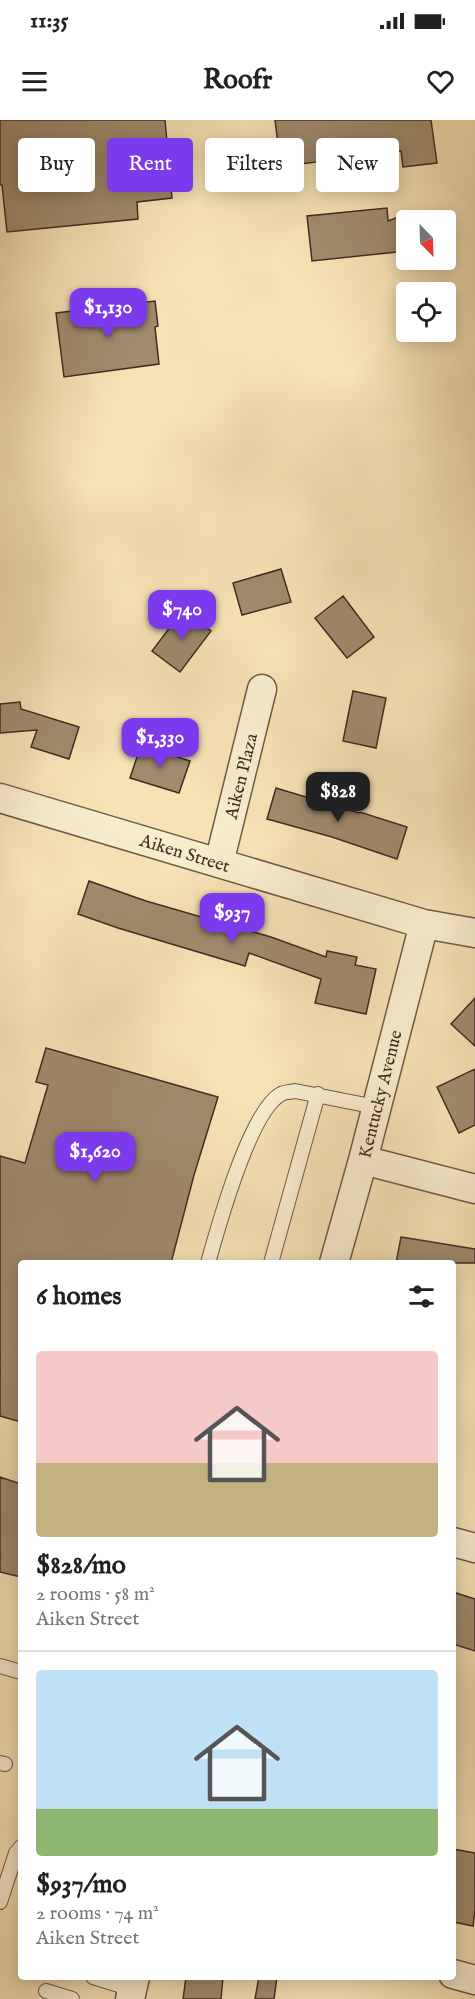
<!DOCTYPE html>
<meta charset="utf-8">
<style>
:root{--surface:#fff;--page:#f6f6f6;--text:#222;--muted:#767676;--line:#e0e0e0;--accent:#7c3aed}
body{margin:0;font-family:"IM FELL English",serif;background:var(--page);color:var(--text);height:100vh;display:flex;flex-direction:column;font-size:22px;white-space:nowrap}
*{box-sizing:border-box;margin:0}
p{font-size:20px;color:var(--muted)}
.icon{flex:none;width:33px;height:33px;fill:none;stroke:currentColor;stroke-width:2;stroke-linecap:round;stroke-linejoin:round}
.map{position:relative;flex:1;overflow:hidden}
.panel{position:absolute;left:18px;top:1140px;width:438px;height:720px;display:flex;flex-direction:column;background:var(--surface);border-radius:6px;box-shadow:0 3px 15px #0003}
.panel>*{flex:none}
.guide{position:absolute;left:18px;top:18px;width:440px;height:54px;display:flex;gap:12px}
.needle{width:39px;rotate:157deg}
.fabs{position:absolute;left:396px;top:90px;display:grid;gap:12px}
.fabs a{display:grid;place-items:center;width:60px;height:60px;border-radius:6px;background:var(--surface);box-shadow:0 3px 15px #0003;font-size:30px}
.price{position:absolute;translate:-50% -51px;padding:0 14px;border-radius:12px;background:var(--accent);color:#fff;font-size:20px;line-height:39px;filter:drop-shadow(0 2px 3px #0008)}
.price::after{content:'';position:absolute;left:50%;top:36px;width:18px;height:14px;margin-left:-9px;background:inherit;clip-path:polygon(0 0,100% 0,50% 100%)}
.price.selected{background:#222;color:#fff}
ul{padding:0;list-style:none}
li{display:grid;align-content:center;gap:12px;height:318px;padding:0 18px}
li+li{border-top:2px solid var(--line)}
li span{display:grid;place-items:center;height:186px;border-radius:6px;color:#555}
li>.icon{margin-inline-start:auto}
span .icon{width:108px;height:108px;fill:#fffc;stroke-width:1}
li b{font-size:26px}
h2{display:flex;justify-content:space-between;align-items:center;height:72px;padding:0 18px;font-size:26px}
.chip{padding:0 21px;border-radius:6px;background:var(--surface);box-shadow:0 3px 15px #0003;font-size:21px;line-height:54px}
.chip.selected{background:var(--accent);color:#fff}
.status{display:flex;justify-content:space-between;align-items:center;height:42px;padding:0 30px;background:var(--surface);direction:ltr}
.status svg{height:16px;fill:currentColor}
header{display:flex;justify-content:space-between;align-items:center;height:78px;padding:0 18px;background:var(--surface);font-size:27px;font-weight:800}
.map>svg:first-child{display:block}
.building{fill:#9f8b6e;stroke:#422c21;stroke-width:1.5}
.lines{fill:none;stroke-linecap:round;stroke-linejoin:round}
.lane-casing{stroke:#6f5a46;stroke-width:16}
.street-casing{stroke:#6f5a46;stroke-width:31}
.lane{stroke:#f8eccf;stroke-width:14}
.street{stroke:#f8eccf;stroke-width:28}
.labels{text-anchor:middle;stroke-width:4.5;stroke-linejoin:round;paint-order:stroke}
.street-label{font-size:18px;fill:#422c21;stroke:#f8eccf}
</style>
<div class="status"><b>11:35</b><svg viewBox="0 0 49 12"><path d="M0 12V9h3v3zM5 12V6h3v6zM10 12V3h3v9zM15 12V0h3v12zM26 1h20v11H26zM47 4h2v5h-2z"/></svg></div>
<header><svg class="icon" aria-label="menu" viewBox="0 0 24 24"><path d="M4 6h16M4 12h16M4 18h16"/></svg>Roofr<svg class="icon" aria-label="heart" viewBox="0 0 24 24"><path d="M12 20l-8-8c-3-5 5-10 8-4 3-6 11-1 8 4z"/></svg></header>
<div class="map">
<svg width="475" height="1879" viewBox="0 0 475 1879">
<rect width="100%" height="100%" fill="#f5e2b5"/>
<filter id="stains"><feTurbulence type="fractalNoise" baseFrequency=".00333" numOctaves="4"/><feColorMatrix values="0 0 0 0 .2 0 0 0 0 .09 0 0 0 0 .02 0 0 0 .5 -.17"/></filter>
<radialGradient id="worn" r=".72"><stop offset=".6" stop-color="#630" stop-opacity="0"/><stop offset="1" stop-color="#630" stop-opacity=".3"/></radialGradient>
<path class="building" d="M 0,0 L 165,0 L 172,78 L 137,82 L 138,99 L 7,112 L 2,65 L 0,65 Z
M 275,0 L 431,0 L 437,43 L 403,47 L 401,31 L 301,44 L 298,21 L 278,24 Z
M 387,88 L 388,101 L 406,94 L 406,131 L 312,141 L 307,96 Z
M 155,181 L 158,206 L 155,207 L 159,244 L 64,257 L 56,193 Z
M 281,449 L 291,482 L 242,495 L 233,463 Z
M 343,476 L 374,517 L 347,538 L 315,498 Z
M 183,490 L 211,511 L 180,552 L 152,531 Z
M 353,571 L 386,578 L 376,628 L 343,621 Z
M 20,582 L 21,589 L 79,607 L 69,639 L 31,627 L 37,610 L 0,613 L 0,584 Z
M 141,625 L 190,641 L 179,673 L 130,658 Z
M 276,668 L 359,693 L 360,692 L 407,707 L 397,739 L 332,717 L 267,699 Z
M 89,761 L 146,781 L 271,817 L 326,837 L 327,831 L 357,837 L 355,845 L 376,849 L 366,894 L 315,883 L 321,859 L 249,833 L 245,846 L 118,808 L 78,794 Z
M 475,878 L 475,926 L 451,904 Z
M 46,928 L 218,977 L 194,1055 L 171,1143 L 21,1143 L 21,1302 L 0,1296 L 0,1036 L 25,1043 L 48,965 L 36,962 Z
M 475,949 L 475,1005 L 459,1013 L 437,967 Z
M 401,1117 L 475,1129 L 475,1143 L 396,1143 Z
M 0,1357 L 21,1364 L 21,1457 L 0,1452 Z
M 453,1472 L 475,1479 L 475,1531 L 453,1524 Z
M 453,1729 L 475,1733 L 475,1790 L 473,1806 L 453,1802 Z
M 186,1857 L 223,1857 L 221,1879 L 183,1879 Z
M 259,1857 L 277,1857 L 274,1879 L 255,1879 Z"/>
<g class="lines">
<defs>
<path id="lane" d="M 208,1143 C 218,1107 250,991 281,974 C 284,972 291,972 295,971 L 376,987
M 271,1143 L 318,974
M 0,1546 L 21,1552
M 0,1643 L 5,1644
M 0,1782 L 16,1733 L 21,1727
M 93,1857 L 132,1869
M 46,1871 L 72,1879"/>
<path id="street" d="M 0,678 L 424,804 L 475,813
M 219,743 L 262,569
M 363,1040 L 475,1069
M 334,1143 L 363,1040 L 424,804
M 453,1422 L 475,1428
M 453,1854 L 475,1860
M 130,1879 L 135,1857"/>
</defs>
<use href="#lane" class="lane-casing"/>
<use href="#street" class="street-casing"/>
<use href="#lane" class="lane"/>
<use href="#street" class="street"/>
</g>
<g class="labels">
<g class="street-label">
<text transform="translate(241 656) rotate(-76)" y="6">Aiken Plaza</text>
<text transform="translate(185 733) rotate(17)" y="6">Aiken Street</text>
<text transform="translate(380 974) rotate(-76)" y="6">Kentucky Avenue</text>
</g>
</g>
<rect width="100%" height="100%" filter="url(#stains)"/>
<rect width="100%" height="100%" fill="url(#worn)"/>
</svg>
<div class="fabs">
<a><svg class="needle" viewBox="-14 -14 28 28"><path d="M0-13l5 13h-10z" fill="#e53935"/><path d="M0 13l5-13h-10z" fill="#767676"/></svg></a>
<a><svg class="icon" aria-label="locate" viewBox="0 0 24 24"><circle cx="12" cy="12" r="6"/><path d="M12 2v4M12 18v4M2 12h4M18 12h4"/></svg></a>
</div>
<b class="price" style="left:108px;top:219px">$1,130</b>
<b class="price" style="left:182px;top:521px">$740</b>
<b class="price" style="left:160px;top:649px">$1,330</b>
<b class="price selected" style="left:338px;top:703px">$828</b>
<b class="price" style="left:232px;top:824px">$937</b>
<b class="price" style="left:95px;top:1063px">$1,620</b>
<div class="guide">
<a class="chip">Buy</a>
<a class="chip selected">Rent</a>
<a class="chip">Filters</a>
<a class="chip">New</a>
</div>
<section class="panel">
<h2>6 homes<svg class="icon" aria-label="filters" viewBox="0 0 24 24"><path d="M4 7h16M4 17h16"/><circle cx="9" cy="7" r="2"/><circle cx="15" cy="17" r="2"/></svg></h2>
<ul>
<li><span style="background:linear-gradient(#f6c9c9 60%,#c2b280 0)"><svg class="icon" aria-label="home" viewBox="0 0 24 24"><path d="M3 11l9-7 9 7M6 9v11h12V9"/></svg></span><div><b>$828/mo</b><p>2 rooms · 58 m²</p><p>Aiken Street</p></div></li>
<li><span style="background:linear-gradient(#bfe0f5 75%,#8fb573 0)"><svg class="icon" aria-label="home" viewBox="0 0 24 24"><path d="M3 11l9-7 9 7M6 9v11h12V9"/></svg></span><div><b>$937/mo</b><p>2 rooms · 74 m²</p><p>Aiken Street</p></div></li>
</ul>
</section>
</div>
